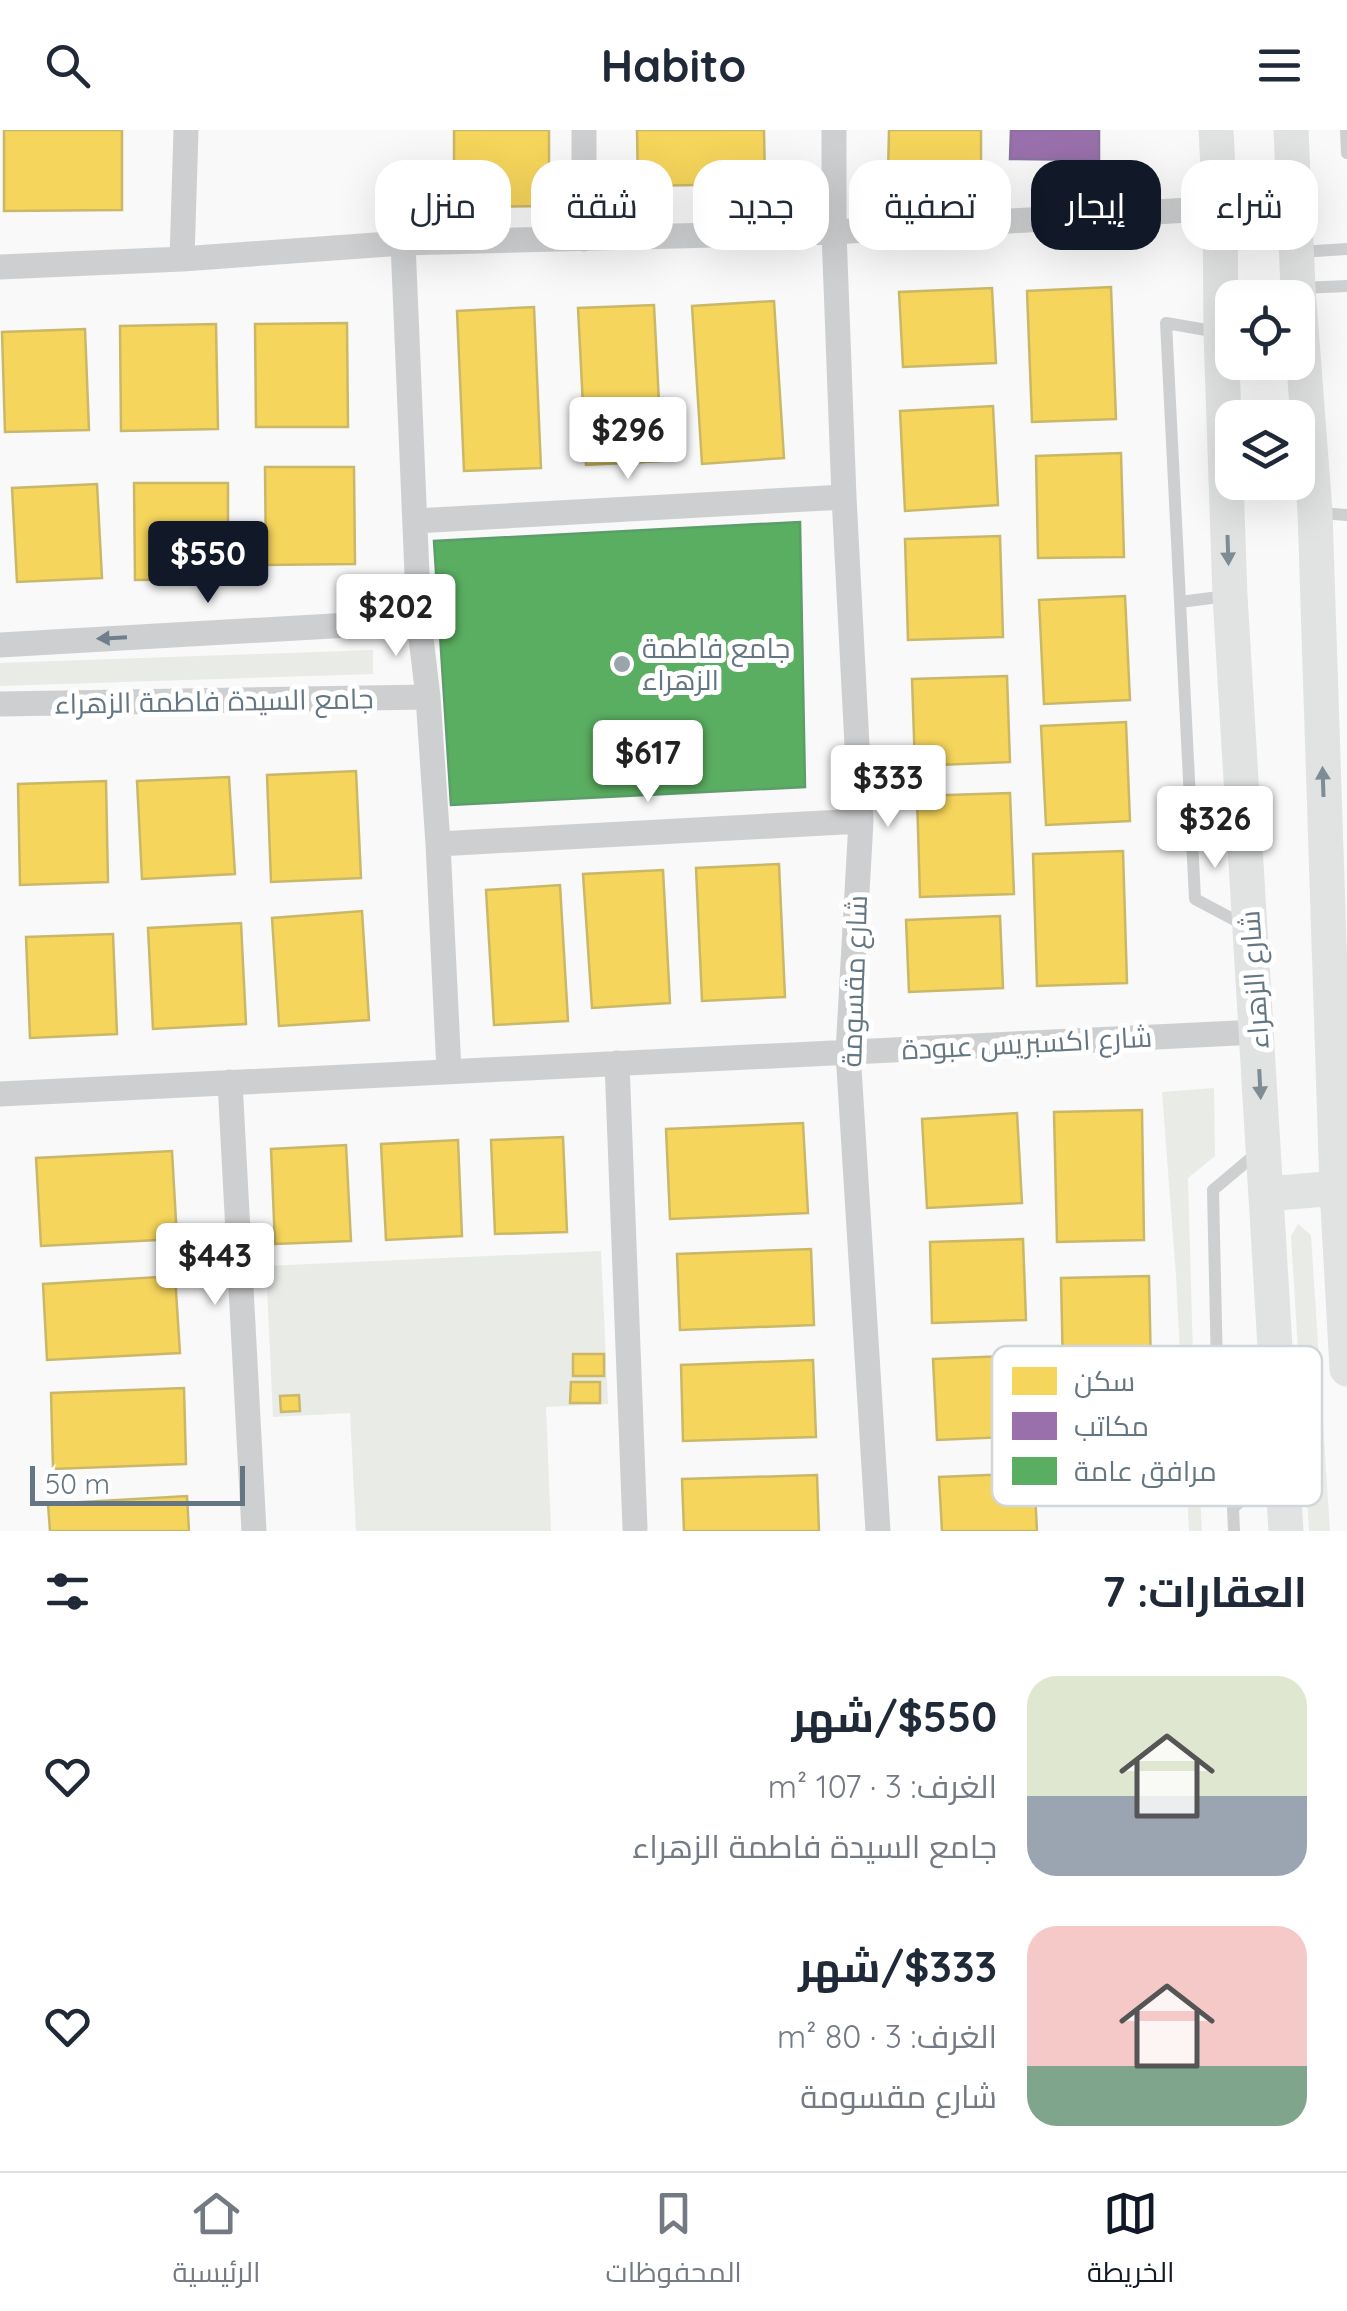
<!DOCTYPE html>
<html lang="ar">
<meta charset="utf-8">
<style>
:root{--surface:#fff;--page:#f2f2f3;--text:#1f2937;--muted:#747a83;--line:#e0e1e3;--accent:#111827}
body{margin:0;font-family:Quicksand,Cairo,sans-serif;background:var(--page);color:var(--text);direction:rtl;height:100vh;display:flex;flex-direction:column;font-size:38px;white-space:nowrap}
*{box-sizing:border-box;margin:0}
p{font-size:32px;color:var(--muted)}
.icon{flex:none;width:55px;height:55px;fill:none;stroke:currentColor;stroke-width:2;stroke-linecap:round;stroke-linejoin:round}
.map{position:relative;height:1401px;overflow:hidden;direction:ltr}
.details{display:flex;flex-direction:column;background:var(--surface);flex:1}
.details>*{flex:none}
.banner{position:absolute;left:30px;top:30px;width:1288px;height:90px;direction:rtl;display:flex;gap:20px}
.controls{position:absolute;left:1215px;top:150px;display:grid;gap:20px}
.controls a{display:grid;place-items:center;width:100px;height:100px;border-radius:20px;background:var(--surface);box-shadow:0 10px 40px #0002;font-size:50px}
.scale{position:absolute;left:30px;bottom:25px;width:215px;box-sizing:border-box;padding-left:10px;border:5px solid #657683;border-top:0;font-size:28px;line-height:35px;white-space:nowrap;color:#657683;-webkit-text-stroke:8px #fff;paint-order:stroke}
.price{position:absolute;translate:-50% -85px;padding:0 22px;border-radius:10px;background:#fff;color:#222;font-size:32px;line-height:65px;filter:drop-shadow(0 2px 5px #0008)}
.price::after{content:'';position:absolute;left:50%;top:60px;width:30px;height:22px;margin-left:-15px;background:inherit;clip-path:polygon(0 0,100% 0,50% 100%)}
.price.on{background:var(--accent);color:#fff}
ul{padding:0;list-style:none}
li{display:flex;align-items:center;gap:30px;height:250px;padding:0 40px}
li span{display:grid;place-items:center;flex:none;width:280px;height:200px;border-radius:30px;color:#555}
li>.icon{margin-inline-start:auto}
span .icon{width:120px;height:120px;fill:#fffc;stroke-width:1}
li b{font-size:42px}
h2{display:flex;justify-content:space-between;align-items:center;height:120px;padding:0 40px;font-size:42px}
.chip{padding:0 35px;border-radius:30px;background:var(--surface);box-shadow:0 10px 40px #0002;font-size:35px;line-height:90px}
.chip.on{background:var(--accent);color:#fff}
header{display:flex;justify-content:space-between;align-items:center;height:130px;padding:0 40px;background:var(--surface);font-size:45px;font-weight:800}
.dock{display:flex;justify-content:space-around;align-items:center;height:140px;border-top:2px solid var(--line);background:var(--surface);font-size:28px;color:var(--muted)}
.dock a{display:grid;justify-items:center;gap:5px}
.dock .on{color:var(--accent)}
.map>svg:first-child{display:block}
.green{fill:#e8ebe6}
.homes{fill:#f6d55c;stroke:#cab868;stroke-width:2.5}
.offices{fill:#9970ab;stroke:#89729f;stroke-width:2.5}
.public{fill:#5aae61;stroke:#5d9d6b;stroke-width:2.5}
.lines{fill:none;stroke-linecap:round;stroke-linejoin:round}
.service{stroke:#cecfd0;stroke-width:12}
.minor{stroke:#cecfd0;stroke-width:25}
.secondary{stroke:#e1e2e2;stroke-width:35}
.oneway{fill:#7e8c96}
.oneway2{fill:#707f8b}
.poi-dot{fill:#99a4ac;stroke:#fff;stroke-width:4}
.labels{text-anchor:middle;stroke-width:10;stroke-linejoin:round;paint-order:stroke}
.poi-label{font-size:28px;fill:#657683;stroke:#fff;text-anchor:start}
.street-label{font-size:28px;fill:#657683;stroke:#fff}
.key{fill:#fff;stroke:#d1d6da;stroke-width:2.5}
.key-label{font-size:28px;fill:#657683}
</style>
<header><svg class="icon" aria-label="menu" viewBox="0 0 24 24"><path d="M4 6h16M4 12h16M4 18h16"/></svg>Habito<svg class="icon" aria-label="search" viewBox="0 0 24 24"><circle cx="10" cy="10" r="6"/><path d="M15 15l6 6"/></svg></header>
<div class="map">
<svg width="1347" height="1401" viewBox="0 0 1347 1401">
<rect width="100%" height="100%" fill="#f9f9f9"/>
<path class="green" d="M 373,520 L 373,544 L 0,556 L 0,533 Z
M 1214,958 L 1215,1026 L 1188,1048 L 1194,1263 L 1229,1291 L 1231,1339 L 1200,1365 L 1202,1401 L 1189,1401 L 1176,1146 L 1162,962 Z
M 1298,1094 L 1311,1105 L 1330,1401 L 1309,1401 L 1291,1106 Z
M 601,1121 L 608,1274 L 546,1277 L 551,1401 L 356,1401 L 350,1283 L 273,1287 L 266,1136 Z"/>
<path class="homes" d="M 4,0 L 122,0 L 122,80 L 4,81 Z
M 454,0 L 549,0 L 549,76 L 454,77 Z
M 637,0 L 764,0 L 765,54 L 638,56 Z
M 889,0 L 981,0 L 981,44 L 888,43 Z
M 1111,157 L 1116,289 L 1032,292 L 1027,161 Z
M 992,158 L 996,233 L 903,237 L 899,162 Z
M 774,171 L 784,328 L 702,334 L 692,176 Z
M 654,175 L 662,331 L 586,335 L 578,178 Z
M 534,177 L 541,338 L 464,341 L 457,181 Z
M 347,193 L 348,297 L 256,297 L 255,194 Z
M 216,194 L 218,299 L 121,301 L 120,196 Z
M 85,199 L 89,300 L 5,302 L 2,202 Z
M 993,276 L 998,375 L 905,381 L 900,281 Z
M 1121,323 L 1124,427 L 1038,428 L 1036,326 Z
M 265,337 L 354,337 L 355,434 L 266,435 Z
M 134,353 L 228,353 L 228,449 L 135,450 Z
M 97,354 L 102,448 L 17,452 L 12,358 Z
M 1000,406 L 1003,507 L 908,510 L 905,409 Z
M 1125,466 L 1130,570 L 1044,574 L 1039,470 Z
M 1007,546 L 1010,632 L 915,636 L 912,549 Z
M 1126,592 L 1130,691 L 1046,695 L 1041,596 Z
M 356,641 L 361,748 L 271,752 L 267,645 Z
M 229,647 L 235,744 L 142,749 L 137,651 Z
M 106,651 L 108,752 L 20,755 L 18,654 Z
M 1010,663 L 1014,764 L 920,767 L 917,666 Z
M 1123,721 L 1127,853 L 1037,856 L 1033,724 Z
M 779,734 L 785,867 L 702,871 L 696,738 Z
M 663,740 L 670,873 L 592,878 L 583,744 Z
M 560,755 L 568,891 L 494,895 L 486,760 Z
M 362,781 L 369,890 L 279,896 L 272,788 Z
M 1000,786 L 1003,858 L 909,862 L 906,790 Z
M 241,793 L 246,894 L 153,899 L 148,798 Z
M 113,804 L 117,904 L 30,908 L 26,807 Z
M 1142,980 L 1144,1110 L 1057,1112 L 1054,982 Z
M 1017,983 L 1022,1073 L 927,1078 L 922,989 Z
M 803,993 L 808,1083 L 670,1089 L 666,999 Z
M 563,1007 L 567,1102 L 495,1104 L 491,1010 Z
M 458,1010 L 462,1106 L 386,1110 L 381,1014 Z
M 346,1015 L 351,1111 L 275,1114 L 271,1019 Z
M 172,1021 L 177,1109 L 41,1116 L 36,1028 Z
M 1023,1109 L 1026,1190 L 932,1193 L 930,1112 Z
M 811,1119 L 814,1195 L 680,1200 L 677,1124 Z
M 175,1146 L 180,1223 L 47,1230 L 43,1154 Z
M 1149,1146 L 1151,1239 L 1063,1241 L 1061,1148 Z
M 573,1224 L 604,1224 L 604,1246 L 573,1246 Z
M 1027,1225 L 1031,1306 L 937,1310 L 933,1229 Z
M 813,1230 L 816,1307 L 683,1311 L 681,1235 Z
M 571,1252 L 600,1252 L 600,1273 L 570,1273 Z
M 184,1258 L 186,1334 L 53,1339 L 51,1263 Z
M 299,1265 L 300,1281 L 281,1282 L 280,1266 Z
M 1034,1343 L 1037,1401 L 942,1401 L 939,1347 Z
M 817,1345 L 819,1401 L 684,1401 L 682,1349 Z
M 187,1366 L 189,1401 L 50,1401 L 48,1374 Z"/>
<path class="offices" d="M 1011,0 L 1099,0 L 1099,30 L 1010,29 Z"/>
<path class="public" d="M 800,392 L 805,657 L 451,675 L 434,411 Z"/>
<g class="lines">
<path class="service" d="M 1346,0 L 1347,23
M 1299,122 L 1347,119
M 1300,158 L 1347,156
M 1218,202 L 1166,193 L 1195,769 L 1244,795
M 1320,383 L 1347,385
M 1180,472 L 1227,466
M 1257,1023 L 1213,1060 L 1217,1239 L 1274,1284
M 1234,1401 L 1233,1378 L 1277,1338"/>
<path class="minor" d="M 584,0 L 584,109
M 834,0 L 834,102 L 844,367 L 861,691 L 848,922 L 878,1401
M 403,113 L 419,491 L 428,567 L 438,714 L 449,941
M 182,129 L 186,0
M 0,137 L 182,129 L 403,113 L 834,102 L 1220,78
M 415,391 L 844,367
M 0,515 L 419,491
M 0,574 L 428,567
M 438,714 L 861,691
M 617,933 L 635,1398
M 230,952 L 254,1401
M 0,964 L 1257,902"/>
<path class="secondary" d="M 1216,0 L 1220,78 L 1221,203 L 1230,466 L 1286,1401
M 1291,0 L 1298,158 L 1315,382 L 1337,1058 L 1347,1239
M 1267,1064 L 1337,1058"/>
</g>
<defs><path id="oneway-solid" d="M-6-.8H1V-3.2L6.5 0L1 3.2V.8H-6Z" transform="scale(2.5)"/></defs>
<g class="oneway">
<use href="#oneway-solid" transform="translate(1228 420) rotate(88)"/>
<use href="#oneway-solid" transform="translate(1323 652) rotate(-92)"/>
<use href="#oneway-solid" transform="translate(1260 954) rotate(87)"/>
</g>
<use class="oneway2" href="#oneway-solid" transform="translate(112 508) rotate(177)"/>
<circle class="poi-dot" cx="622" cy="534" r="10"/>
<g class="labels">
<g class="poi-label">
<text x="642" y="528">جامع فاطمة<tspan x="642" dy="32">الزهراء</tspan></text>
</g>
<g class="street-label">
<text transform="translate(214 571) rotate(-1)" y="10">جامع السيدة فاطمة الزهراء</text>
<text transform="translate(1254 850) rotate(-94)" y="10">شارع الزهراء</text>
<text transform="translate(854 851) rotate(-88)" y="10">شارع مقسومة</text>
<text transform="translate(1027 913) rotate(-3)" y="10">شارع اكسبريس عبودة</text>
</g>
</g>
<rect x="992" y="1216" width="330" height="160" rx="15" class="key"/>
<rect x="1012" y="1237" width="45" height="28" fill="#f6d55c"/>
<rect x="1012" y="1282" width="45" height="28" fill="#9970ab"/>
<rect x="1012" y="1327" width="45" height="28" fill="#5aae61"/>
<g class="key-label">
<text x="1074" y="1261">سكن</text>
<text x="1074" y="1306">مكاتب</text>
<text x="1074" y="1351">مرافق عامة</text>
</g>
</svg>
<div class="controls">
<a><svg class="icon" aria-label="locate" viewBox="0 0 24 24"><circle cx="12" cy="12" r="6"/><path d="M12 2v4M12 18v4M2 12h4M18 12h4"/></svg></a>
<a><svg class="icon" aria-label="layers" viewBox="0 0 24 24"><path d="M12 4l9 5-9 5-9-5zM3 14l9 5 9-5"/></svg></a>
</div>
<div class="scale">50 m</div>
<b class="price" style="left:628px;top:352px">$296</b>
<b class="price on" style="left:208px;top:476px">$550</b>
<b class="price" style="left:396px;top:529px">$202</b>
<b class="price" style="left:648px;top:675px">$617</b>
<b class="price" style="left:888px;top:700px">$333</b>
<b class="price" style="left:1215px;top:741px">$326</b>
<b class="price" style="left:215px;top:1178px">$443</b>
<div class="banner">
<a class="chip">شراء</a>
<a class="chip on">إيجار</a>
<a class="chip">تصفية</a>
<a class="chip">جديد</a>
<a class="chip">شقة</a>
<a class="chip">منزل</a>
</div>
</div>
<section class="details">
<h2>العقارات: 7<svg class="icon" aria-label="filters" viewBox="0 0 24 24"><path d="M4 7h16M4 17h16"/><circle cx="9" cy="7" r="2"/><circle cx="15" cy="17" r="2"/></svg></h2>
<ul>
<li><span style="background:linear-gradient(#dfe7d0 60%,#9aa5b1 0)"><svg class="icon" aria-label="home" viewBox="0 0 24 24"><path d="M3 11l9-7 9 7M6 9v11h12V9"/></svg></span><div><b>$550/شهر</b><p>الغرف: 3 · 107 m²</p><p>جامع السيدة فاطمة الزهراء</p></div><svg class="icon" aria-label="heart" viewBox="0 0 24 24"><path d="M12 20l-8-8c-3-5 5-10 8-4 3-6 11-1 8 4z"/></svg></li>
<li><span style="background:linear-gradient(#f6c9c9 70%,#7fa58c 0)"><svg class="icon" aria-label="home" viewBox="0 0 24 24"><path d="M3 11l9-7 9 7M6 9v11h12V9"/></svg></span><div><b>$333/شهر</b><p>الغرف: 3 · 80 m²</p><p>شارع مقسومة</p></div><svg class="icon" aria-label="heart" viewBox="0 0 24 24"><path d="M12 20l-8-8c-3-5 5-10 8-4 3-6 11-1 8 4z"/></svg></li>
</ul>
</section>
<nav class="dock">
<a class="on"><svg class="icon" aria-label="map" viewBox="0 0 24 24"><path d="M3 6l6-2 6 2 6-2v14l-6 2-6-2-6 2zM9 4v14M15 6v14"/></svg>الخريطة</a>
<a><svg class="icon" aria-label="saved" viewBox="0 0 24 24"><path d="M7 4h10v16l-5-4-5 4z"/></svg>المحفوظات</a>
<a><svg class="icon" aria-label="home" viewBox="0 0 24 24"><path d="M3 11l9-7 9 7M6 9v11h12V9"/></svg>الرئيسية</a>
</nav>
